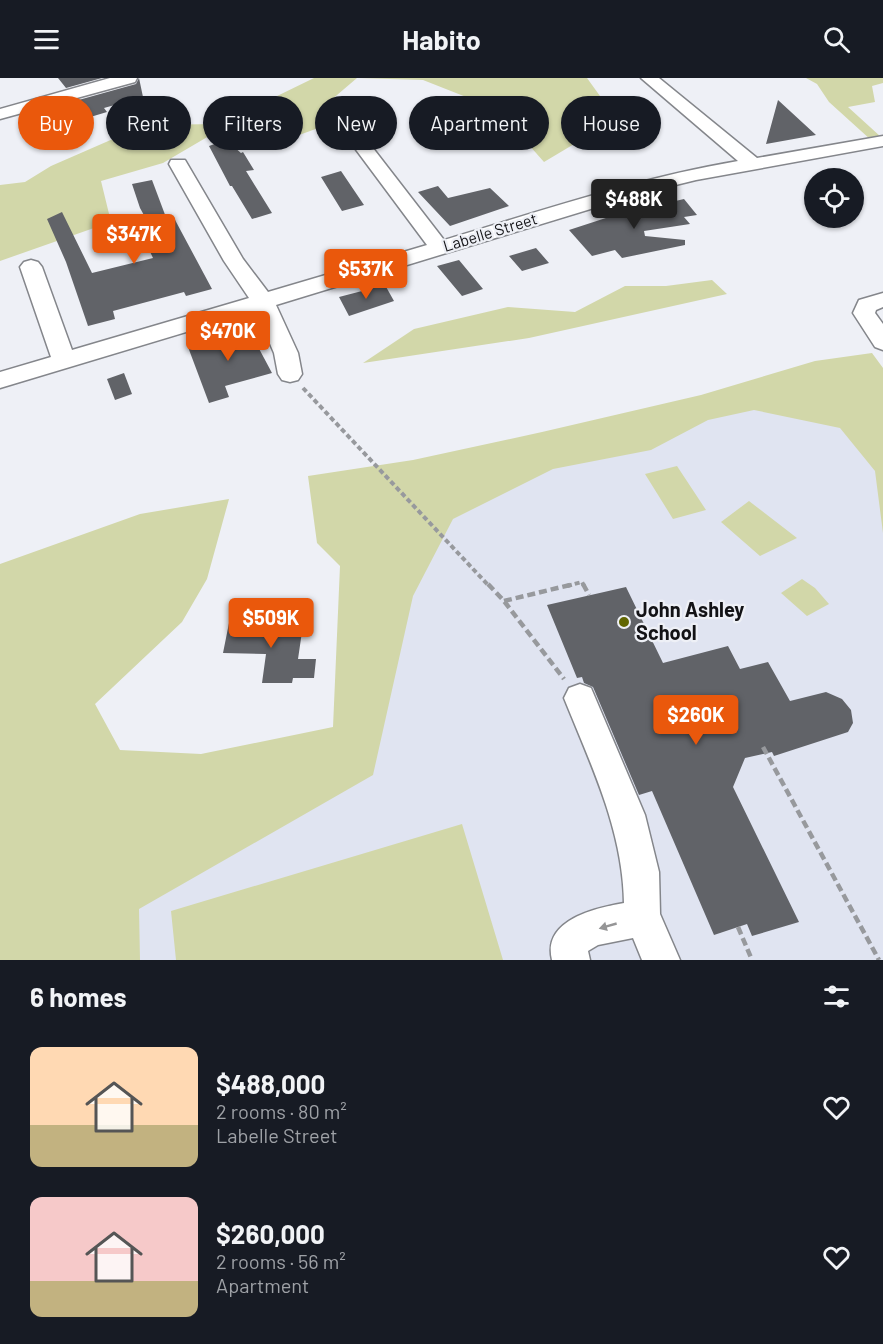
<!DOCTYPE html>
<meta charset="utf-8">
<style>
:root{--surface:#171b24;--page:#20242c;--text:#f1f3f6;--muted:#9ea1a6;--accent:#ea580c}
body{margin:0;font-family:Barlow,sans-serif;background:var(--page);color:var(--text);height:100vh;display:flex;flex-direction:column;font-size:22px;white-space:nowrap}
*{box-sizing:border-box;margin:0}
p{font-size:20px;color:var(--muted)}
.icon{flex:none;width:33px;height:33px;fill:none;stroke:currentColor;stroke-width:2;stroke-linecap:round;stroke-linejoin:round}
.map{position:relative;height:882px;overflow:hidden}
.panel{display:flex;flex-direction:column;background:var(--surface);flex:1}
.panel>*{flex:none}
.guide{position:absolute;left:18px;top:18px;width:848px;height:54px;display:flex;gap:12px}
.buttons{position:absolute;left:804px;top:90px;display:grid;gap:12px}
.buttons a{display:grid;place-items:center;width:60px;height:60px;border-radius:50%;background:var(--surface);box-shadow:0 2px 4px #0004;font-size:30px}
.price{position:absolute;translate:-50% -51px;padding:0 14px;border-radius:6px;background:var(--accent);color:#fff;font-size:20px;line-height:39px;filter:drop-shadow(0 2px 3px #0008)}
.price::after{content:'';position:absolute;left:50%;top:36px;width:18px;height:14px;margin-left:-9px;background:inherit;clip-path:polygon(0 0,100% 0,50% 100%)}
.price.current{background:#222;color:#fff}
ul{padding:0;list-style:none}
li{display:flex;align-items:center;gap:18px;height:150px;padding:0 30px}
li span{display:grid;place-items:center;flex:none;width:168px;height:120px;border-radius:12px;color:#555}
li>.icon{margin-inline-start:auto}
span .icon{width:72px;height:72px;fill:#fffc;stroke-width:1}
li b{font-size:26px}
h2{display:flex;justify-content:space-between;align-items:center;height:72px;padding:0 30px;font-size:26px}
.chip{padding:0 21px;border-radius:27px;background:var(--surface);box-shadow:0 2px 4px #0004;font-size:21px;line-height:54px}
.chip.current{background:var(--accent);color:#fff}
header{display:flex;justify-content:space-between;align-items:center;height:78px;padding:0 30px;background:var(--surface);font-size:27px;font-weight:700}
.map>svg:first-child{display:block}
.built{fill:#e0e4f1}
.green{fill:#d2d7a9}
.building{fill:#616368}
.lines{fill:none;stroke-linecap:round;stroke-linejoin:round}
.minor-casing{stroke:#84868b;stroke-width:3}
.path-far1{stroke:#97999d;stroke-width:4;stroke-dasharray:5 3;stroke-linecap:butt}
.path{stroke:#97999d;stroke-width:4.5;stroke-dasharray:8 4;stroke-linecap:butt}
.minor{fill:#fff;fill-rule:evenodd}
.oneway{fill:#959596}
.poi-dot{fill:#616602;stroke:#eef0f6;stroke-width:2}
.labels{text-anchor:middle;stroke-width:4.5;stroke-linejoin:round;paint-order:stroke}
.far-street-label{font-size:16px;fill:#131316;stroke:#eef0f6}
.poi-label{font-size:20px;font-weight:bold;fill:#131316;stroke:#eef0f6;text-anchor:start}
</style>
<header><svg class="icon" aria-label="menu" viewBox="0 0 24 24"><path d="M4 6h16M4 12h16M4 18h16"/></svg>Habito<svg class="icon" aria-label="search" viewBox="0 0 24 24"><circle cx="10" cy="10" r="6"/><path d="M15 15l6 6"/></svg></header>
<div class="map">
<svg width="883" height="882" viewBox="0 0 883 882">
<rect width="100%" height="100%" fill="#eef0f6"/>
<path class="built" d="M 883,292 L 883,882 L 55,882 L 346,681 L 382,407 Z"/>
<path class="green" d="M 314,0 L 587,0 L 600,18 L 601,50 L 544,84 L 513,49 L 489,28 L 423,2 L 357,0 L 330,23 L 335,44 L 277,65 L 242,42 L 273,20 Z
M 806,0 L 883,0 L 883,5 L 872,8 L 875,24 L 848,29 L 881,59 L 871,62 L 829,24 L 817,6 Z
M 219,46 L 222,55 L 209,58 L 163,85 L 101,103 L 111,144 L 0,183 L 0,107 L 25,104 L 51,88 L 145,47 Z
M 712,202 L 727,216 L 529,260 L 363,285 L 414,251 L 508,229 L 575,234 L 625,208 L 666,208 Z
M 872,275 L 883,290 L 883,455 L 875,393 L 840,350 L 754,332 L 708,342 L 651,372 L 553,391 L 453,441 L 413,518 L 373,697 L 139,831 L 140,882 L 0,882 L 0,486 L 140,436 L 229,421 L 207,501 L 182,544 L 95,626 L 120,672 L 201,676 L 333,649 L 340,488 L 317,465 L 308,398 L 413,382 L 542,354 L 701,317 L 815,283 Z
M 677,388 L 706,432 L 673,441 L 645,396 Z
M 749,423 L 797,460 L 760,478 L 721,444 Z
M 802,501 L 815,510 L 829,526 L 807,538 L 781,515 Z
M 462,746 L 503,882 L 176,882 L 171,833 Z"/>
<path class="building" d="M 58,0 L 102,0 L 66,10 Z
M 139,0 L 143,19 L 104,30 L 107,34 L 87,40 L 75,23 L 136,6 Z
M 778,22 L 816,57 L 766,66 Z
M 226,62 L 241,75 L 243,74 L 254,92 L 246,93 L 272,135 L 252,141 L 232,108 L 230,108 L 209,68 Z
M 341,93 L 364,127 L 342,133 L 321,99 Z
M 152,102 L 167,142 L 174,140 L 212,211 L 186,218 L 184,214 L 113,233 L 115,241 L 88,248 L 66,184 L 47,141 L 62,134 L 92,195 L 153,180 L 145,163 L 156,159 L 140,130 L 132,106 Z
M 438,108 L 448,120 L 490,110 L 509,128 L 450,148 L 418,114 Z
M 684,121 L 697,137 L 684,139 L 690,146 L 644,153 L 645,158 L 685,162 L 685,167 L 622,180 L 615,172 L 592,178 L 569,152 L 612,138 Z
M 536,170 L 549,185 L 522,193 L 509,178 Z
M 459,182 L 483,211 L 462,218 L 437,188 Z
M 385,207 L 394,223 L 349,238 L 339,219 Z
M 242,250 L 244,253 L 249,252 L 272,295 L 225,308 L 229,319 L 209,325 L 188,269 Z
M 124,295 L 132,316 L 115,322 L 107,301 Z
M 626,509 L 663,585 L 728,568 L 740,591 L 768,584 L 790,623 L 826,614 L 842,621 L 851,632 L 853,645 L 848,654 L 774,678 L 772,674 L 745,680 L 733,709 L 799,844 L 752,858 L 747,846 L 714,857 L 652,713 L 639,717 L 593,609 L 584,605 L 582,599 L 577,600 L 547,527 Z
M 230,540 L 251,540 L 250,546 L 303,547 L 298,581 L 316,581 L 314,600 L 293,600 L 292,605 L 262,605 L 266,576 L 223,575 Z"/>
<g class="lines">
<defs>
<path id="minor" d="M 110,0 L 137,0 L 135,4 L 0,41 L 0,31 Z
M 641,0 L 659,0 L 757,80 L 883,58 L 883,68 L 696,102 L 643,115 L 276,227 L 298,275 L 302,296 L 298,302 L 290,304 L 282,302 L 278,296 L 274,275 L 256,233 L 0,310 L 0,294 L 51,279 L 20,189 L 24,184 L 31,182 L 38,184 L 42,189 L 72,272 L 249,220 L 224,183 L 169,86 L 171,82 L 185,82 L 243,181 L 268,214 L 427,167 L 357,73 L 354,69 L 357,65 L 369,65 L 444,162 C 541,133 638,100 738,83 Z
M 883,215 L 883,229 L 876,232 L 875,235 L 883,246 L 883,272 L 875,269 L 853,235 L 859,222 Z
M 580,606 L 591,610 L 645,737 L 659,794 L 660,836 L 680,882 L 642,882 L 633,860 L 598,867 L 588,873 L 590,882 L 552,882 C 542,842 595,830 624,825 C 623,752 591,687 564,620 L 569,610 Z"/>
</defs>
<use href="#minor" class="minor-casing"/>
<path class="path-far1" d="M 303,310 L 489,508
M 567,508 L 582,504 L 584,508"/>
<path class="path" d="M 488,506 L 504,523 L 564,601
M 583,506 L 589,517
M 504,523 L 574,506
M 763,669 L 879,882
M 738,849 L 752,882"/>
<use href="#minor" class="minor"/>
</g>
<defs><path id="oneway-solid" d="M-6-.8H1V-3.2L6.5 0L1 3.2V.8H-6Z" transform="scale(1.5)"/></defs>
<use class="oneway" href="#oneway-solid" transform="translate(608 848) rotate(164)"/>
<circle class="poi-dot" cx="624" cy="544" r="6"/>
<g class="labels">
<g class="far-street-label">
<text transform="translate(490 154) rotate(-17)" y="6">Labelle Street</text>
</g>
<g class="poi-label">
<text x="636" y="539">John Ashley<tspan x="636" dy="23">School</tspan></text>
</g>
</g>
</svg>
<div class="buttons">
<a><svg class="icon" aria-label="locate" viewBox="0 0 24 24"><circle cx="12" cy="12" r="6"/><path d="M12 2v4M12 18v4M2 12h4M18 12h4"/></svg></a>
</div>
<b class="price current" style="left:634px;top:152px">$488K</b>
<b class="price" style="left:134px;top:187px">$347K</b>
<b class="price" style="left:366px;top:222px">$537K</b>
<b class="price" style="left:228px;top:284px">$470K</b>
<b class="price" style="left:271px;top:571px">$509K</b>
<b class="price" style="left:696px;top:668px">$260K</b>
<div class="guide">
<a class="chip current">Buy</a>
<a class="chip">Rent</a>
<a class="chip">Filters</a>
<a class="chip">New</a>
<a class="chip">Apartment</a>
<a class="chip">House</a>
</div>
</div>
<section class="panel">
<h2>6 homes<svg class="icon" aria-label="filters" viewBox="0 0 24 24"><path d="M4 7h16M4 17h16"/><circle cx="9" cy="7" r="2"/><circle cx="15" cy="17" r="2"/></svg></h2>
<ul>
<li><span style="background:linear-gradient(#ffd9b3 65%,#c2b280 0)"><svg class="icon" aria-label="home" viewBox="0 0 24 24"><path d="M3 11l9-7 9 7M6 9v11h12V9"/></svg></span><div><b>$488,000</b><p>2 rooms · 80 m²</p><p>Labelle Street</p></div><svg class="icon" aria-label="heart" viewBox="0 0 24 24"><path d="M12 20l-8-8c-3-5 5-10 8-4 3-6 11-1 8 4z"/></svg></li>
<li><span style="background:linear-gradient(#f6c9c9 70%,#c2b280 0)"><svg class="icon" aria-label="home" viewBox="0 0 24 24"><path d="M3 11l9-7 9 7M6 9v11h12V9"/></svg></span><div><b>$260,000</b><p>2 rooms · 56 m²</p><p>Apartment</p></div><svg class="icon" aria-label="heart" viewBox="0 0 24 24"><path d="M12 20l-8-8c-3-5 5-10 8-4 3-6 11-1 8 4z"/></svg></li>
</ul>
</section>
